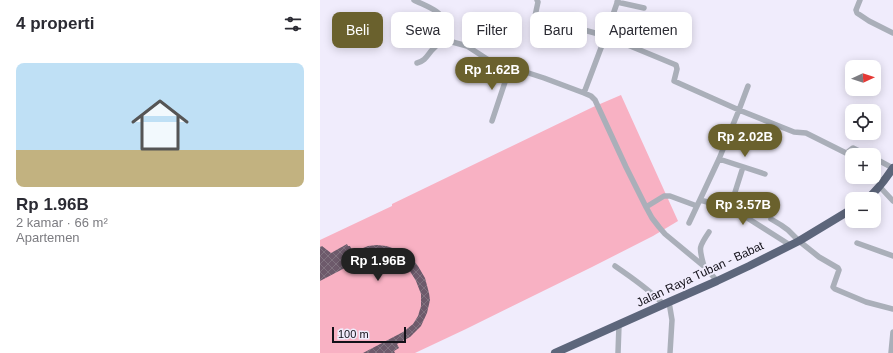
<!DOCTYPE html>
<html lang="id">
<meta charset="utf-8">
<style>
:root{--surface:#fff;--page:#f7f7f7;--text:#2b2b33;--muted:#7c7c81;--accent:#6a612d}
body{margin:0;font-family:Arial,sans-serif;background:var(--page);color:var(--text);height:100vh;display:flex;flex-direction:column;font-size:15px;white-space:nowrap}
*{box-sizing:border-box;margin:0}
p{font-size:13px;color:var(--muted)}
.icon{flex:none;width:22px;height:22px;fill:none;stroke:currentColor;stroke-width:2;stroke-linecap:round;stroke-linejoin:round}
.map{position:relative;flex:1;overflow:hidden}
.panel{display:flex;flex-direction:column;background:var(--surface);width:320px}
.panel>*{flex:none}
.hud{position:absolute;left:12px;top:12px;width:380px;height:36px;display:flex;gap:8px}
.needle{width:26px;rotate:87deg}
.fabs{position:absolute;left:525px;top:60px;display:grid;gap:8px}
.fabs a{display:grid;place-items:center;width:36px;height:36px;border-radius:8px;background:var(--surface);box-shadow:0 2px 10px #0003;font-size:20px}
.scale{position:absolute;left:12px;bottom:10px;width:74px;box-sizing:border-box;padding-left:4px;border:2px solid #131119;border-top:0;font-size:11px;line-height:14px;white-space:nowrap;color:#131119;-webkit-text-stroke:3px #f0ecfc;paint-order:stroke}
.price{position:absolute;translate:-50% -34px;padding:0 9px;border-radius:14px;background:var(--accent);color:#fff;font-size:13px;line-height:26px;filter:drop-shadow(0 1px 2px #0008)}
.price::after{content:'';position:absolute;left:50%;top:24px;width:12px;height:9px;margin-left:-6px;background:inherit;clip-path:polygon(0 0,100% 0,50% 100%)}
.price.current{background:#222;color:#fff}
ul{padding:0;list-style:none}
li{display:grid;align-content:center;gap:8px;height:212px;padding:0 16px}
li span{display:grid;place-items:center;height:124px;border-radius:8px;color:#555}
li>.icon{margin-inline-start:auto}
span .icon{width:72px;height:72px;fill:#fffc;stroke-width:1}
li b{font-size:17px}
h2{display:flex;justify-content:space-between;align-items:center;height:48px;padding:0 16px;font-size:17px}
.pill{padding:0 14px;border-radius:8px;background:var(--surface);box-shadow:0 2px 10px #0003;font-size:14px;line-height:36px}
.pill.current{background:var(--accent);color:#fff}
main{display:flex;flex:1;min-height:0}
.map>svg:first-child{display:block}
.green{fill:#f8b1c3}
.building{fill:url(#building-cross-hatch)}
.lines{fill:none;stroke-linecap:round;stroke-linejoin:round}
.minor{stroke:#aaafb9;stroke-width:5.5}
.highway{stroke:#5d667b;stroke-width:8}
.labels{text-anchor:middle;stroke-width:4;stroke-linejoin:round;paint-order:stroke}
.street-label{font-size:12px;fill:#131119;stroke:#f0ecfc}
</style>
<main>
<section class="panel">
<h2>4 properti<svg class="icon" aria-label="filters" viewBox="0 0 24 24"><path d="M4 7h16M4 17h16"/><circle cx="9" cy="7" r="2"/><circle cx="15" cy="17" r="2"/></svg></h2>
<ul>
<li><span style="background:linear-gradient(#bfe0f5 70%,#c2b280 0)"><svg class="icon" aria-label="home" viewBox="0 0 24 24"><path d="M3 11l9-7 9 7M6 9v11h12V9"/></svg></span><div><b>Rp 1.96B</b><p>2 kamar · 66 m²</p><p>Apartemen</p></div></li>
</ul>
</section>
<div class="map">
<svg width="573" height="353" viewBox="0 0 573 353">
<defs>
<pattern id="building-cross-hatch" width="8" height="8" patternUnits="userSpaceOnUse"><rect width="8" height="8" fill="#6d5a6b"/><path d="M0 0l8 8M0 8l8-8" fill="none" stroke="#80727f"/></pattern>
</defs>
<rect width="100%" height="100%" fill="#f0ecfc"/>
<path class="green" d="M 301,95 L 358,221 L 333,236 L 272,267 L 146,329 L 95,353 L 0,353 L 0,240 L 72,206 L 72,204 L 273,107 Z"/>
<path class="building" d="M 27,244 L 28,246 L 30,246 L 33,252 L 48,246 L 57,245 L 66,246 L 79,250 L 91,257 L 98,266 L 105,278 L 109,293 L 110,300 L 107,313 L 101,326 L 90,337 L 77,344 L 79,348 L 74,351 L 75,353 L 43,353 L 83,332 L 93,324 L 98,316 L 101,306 L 101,294 L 96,281 L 88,268 L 78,260 L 68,257 L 56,256 L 46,257 L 40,260 L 0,281 L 0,247 L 2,246 L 11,253 Z"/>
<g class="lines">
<path class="minor" d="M 94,0 C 103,5 124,11 124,23 C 124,29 123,35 125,40 L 147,46 L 167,59 L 190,67 L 224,78 L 264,93 L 271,96 L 275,100 L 306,167 L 326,207 L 332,218 L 339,227 L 345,234 L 386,268 L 397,281
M 217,0 L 218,2 L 215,16 L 216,20 L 264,30 L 286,36 L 356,65 L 357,69 L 354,81 L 419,110 L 474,132 L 486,133 L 526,153 L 528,152 L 533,148 L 547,155
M 540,0 L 536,10 L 537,13 L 549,21 L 573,33
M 297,2 L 324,8
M 97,63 C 105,61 107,56 112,50 C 116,46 120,42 124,38
M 264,93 L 287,32 L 298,0
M 172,121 L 190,67
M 554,158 L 573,168
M 399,159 L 445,174
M 560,187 L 573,201
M 380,200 L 413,209 L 470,245
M 326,207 L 344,196 L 350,196 L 377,206 L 399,159 L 419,110 L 428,86
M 410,208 L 423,167
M 451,219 L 461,225 L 468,230 L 479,241 L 499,257 L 518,268 L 519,270 L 513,287 L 515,289 L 546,302 L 573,309
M 369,223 L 377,206
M 537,243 L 573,256
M 295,266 C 312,278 329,289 343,304
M 384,266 C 379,248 378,248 389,232
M 349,302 L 352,320 L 350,353
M 298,353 L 299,325
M 571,353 L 573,332"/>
<path class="highway" d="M 547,199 C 558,190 565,180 573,168
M 235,353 L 349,302 L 397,281 L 429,266 L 479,241 L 532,209"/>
</g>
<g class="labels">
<g class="street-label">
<text transform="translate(380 274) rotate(-25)" y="4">Jalan Raya Tuban - Babat</text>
</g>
</g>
</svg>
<div class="fabs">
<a><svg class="needle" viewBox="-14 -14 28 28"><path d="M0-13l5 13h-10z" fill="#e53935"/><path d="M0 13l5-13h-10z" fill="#7c7c81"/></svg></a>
<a><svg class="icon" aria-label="locate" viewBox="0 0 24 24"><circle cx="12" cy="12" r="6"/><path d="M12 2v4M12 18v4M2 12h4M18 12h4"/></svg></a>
<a>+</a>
<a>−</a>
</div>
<div class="scale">100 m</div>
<b class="price" style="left:172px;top:91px">Rp 1.62B</b>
<b class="price" style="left:425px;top:158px">Rp 2.02B</b>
<b class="price" style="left:423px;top:226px">Rp 3.57B</b>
<b class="price current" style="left:58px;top:282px">Rp 1.96B</b>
<div class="hud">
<a class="pill current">Beli</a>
<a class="pill">Sewa</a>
<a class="pill">Filter</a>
<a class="pill">Baru</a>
<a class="pill">Apartemen</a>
</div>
</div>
</main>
